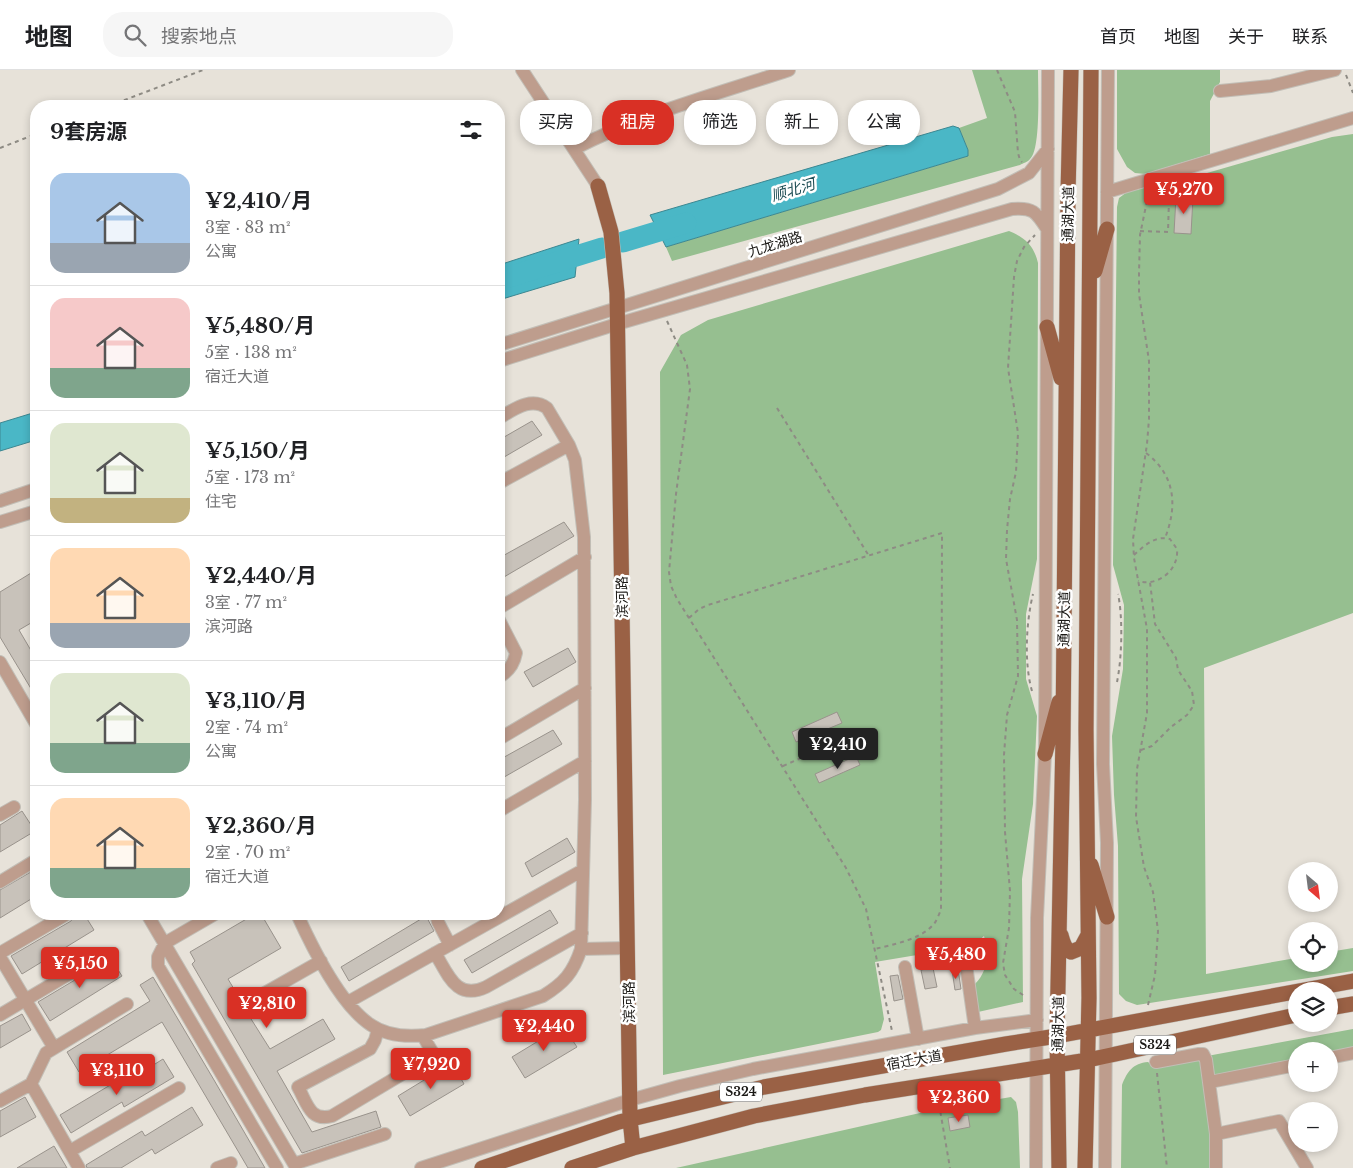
<!DOCTYPE html>
<html lang="zh">
<meta charset="utf-8">
<style>
:root{--surface:#fff;--page:#f6f6f6;--text:#202124;--muted:#757577;--line:#e0e0e0;--accent:#d93025}
body{margin:0;font-family:"Libre Baskerville","Noto Sans SC",serif;background:var(--page);color:var(--text);height:100vh;display:flex;flex-direction:column;font-size:19px;white-space:nowrap}
*{box-sizing:border-box;margin:0}
p{font-size:16px;color:var(--muted)}
.icon{flex:none;width:28px;height:28px;fill:none;stroke:currentColor;stroke-width:2;stroke-linecap:round;stroke-linejoin:round}
.map{position:relative;flex:1;overflow:hidden}
.panel{position:absolute;left:30px;top:30px;width:475px;height:820px;display:flex;flex-direction:column;background:var(--surface);border-radius:20px;box-shadow:0 2px 8px #0003}
.panel>*{flex:none}
.guide{position:absolute;left:520px;top:30px;width:475px;height:45px;display:flex;gap:10px}
.needle{width:32px;rotate:152deg}
.fabs{position:absolute;left:1288px;top:792px;display:grid;gap:10px}
.fabs a{display:grid;place-items:center;width:50px;height:50px;border-radius:50%;background:var(--surface);box-shadow:0 2px 8px #0003;font-size:25px}
.price{position:absolute;translate:-50% -42px;padding:0 11px;border-radius:5px;background:var(--accent);color:#fff;font-size:16px;line-height:32px;filter:drop-shadow(0 1px 2px #0008)}
.price::after{content:'';position:absolute;left:50%;top:30px;width:15px;height:11px;margin-left:-8px;background:inherit;clip-path:polygon(0 0,100% 0,50% 100%)}
.price.current{background:#222;color:#fff}
ul{padding:0;list-style:none}
li{display:flex;align-items:center;gap:15px;height:125px;padding:0 20px}
li+li{border-top:1px solid var(--line)}
li span{display:grid;place-items:center;flex:none;width:140px;height:100px;border-radius:15px;color:#555}
li>.icon{margin-inline-start:auto}
span .icon{width:60px;height:60px;fill:#fffc;stroke-width:1}
li b{font-size:21px}
h2{display:flex;justify-content:space-between;align-items:center;height:60px;padding:0 20px;font-size:21px}
.tag{padding:0 18px;border-radius:20px;background:var(--surface);box-shadow:0 2px 8px #0003;font-size:18px;line-height:45px}
.tag.current{background:var(--accent);color:#fff}
header{display:flex;align-items:center;gap:30px;box-sizing:border-box;height:70px;padding:0 25px;background:var(--surface);border-bottom:1px solid var(--line)}
header strong{font-size:24px}
nav{display:flex;gap:28px;margin-inline-start:auto;font-size:18px}
.search{width:350px;height:45px;background:var(--page);display:flex;align-items:center;gap:12px;box-sizing:border-box;padding:0 18px;border-radius:20px;color:var(--muted);font-size:19px}
.map>svg:first-child{display:block}
.green{fill:#96bf90}
.water{fill:#4ab7c6;stroke:#3c8791}
.lines{fill:none;stroke-linecap:round;stroke-linejoin:round}
.river{stroke:#4ab7c6;stroke-width:21}
.building{fill:#c8c2ba;stroke:#99938c}
.minor-casing{stroke:#c2beb6;stroke-width:14}
.major-casing{stroke:#c2beb6;stroke-width:16}
.path{stroke:#8e8b84;stroke-width:2;stroke-dasharray:4 4;stroke-linecap:butt}
.minor{stroke:#be9d8d;stroke-width:12}
.major{stroke:#9a6145;stroke-width:15}
.labels{text-anchor:middle;stroke-width:5;stroke-linejoin:round;paint-order:stroke}
.shield{fill:#fff;stroke:#5f5d5b;stroke-width:1}
.shield-label{font-size:12px;font-weight:bold;fill:#1a1815}
.street-label{font-size:14px;fill:#1a1815;stroke:#fff}
.water-label{font-size:15px;font-style:italic;fill:#1f4e55;stroke:#fff}
</style>
<header>
<strong>地图</strong>
<div class="search"><svg class="icon" aria-label="search" viewBox="0 0 24 24"><circle cx="10" cy="10" r="6"/><path d="M15 15l6 6"/></svg>搜索地点</div>
<nav><a>首页</a><a>地图</a><a>关于</a><a>联系</a></nav>
</header>
<div class="map">
<svg width="1353" height="1098" viewBox="0 0 1353 1098">
<rect width="100%" height="100%" fill="#e7e2d9"/>
<path class="green" d="M 972,0 L 1038,0 C 1038,17 1041,80 1030,89 C 1028,92 1023,93 1020,95 L 672,191 L 666,177 L 968,86 L 968,80 L 959,58 L 987,48 Z
M 1117,0 L 1220,0 L 1220,12 L 1210,31 L 1210,84 L 1145,104 L 1135,103 L 1127,97 L 1117,79 Z
M 1353,64 L 1353,543 L 1204,598 L 1206,904 L 1296,888 L 1296,894 L 1329,894 L 1329,882 L 1353,878 L 1353,901 L 1137,935 L 1126,931 L 1119,924 L 1118,776 L 1114,725 L 1112,666 L 1123,599 L 1124,535 L 1113,495 L 1117,137 L 1119,128 L 1127,122 L 1207,103 L 1332,67 Z
M 1009,161 C 1026,168 1034,176 1038,193 L 1037,489 L 1026,544 L 1026,609 L 1037,646 L 1033,734 L 1022,809 L 1023,932 L 978,942 L 975,914 C 988,901 989,883 984,866 L 978,871 L 946,874 L 947,880 L 875,892 L 884,949 L 881,960 L 878,962 L 663,1005 L 660,302 L 681,265 L 708,250 Z
M 1353,959 L 1353,978 L 1329,983 L 1329,981 L 1296,981 L 1296,990 L 1204,1009 L 1211,1046 L 1213,1098 L 1121,1098 L 1122,1015 C 1127,1002 1133,993 1148,992 L 1153,996 Z
M 1011,1027 L 1016,1032 L 1018,1042 L 1020,1098 L 676,1098 L 929,1041 Z"/>
<path class="water" d="M 953,56 L 959,58 L 968,80 L 968,86 L 666,177 L 650,145 Z
M 579,169 L 575,207 L 499,230 L 499,195 Z
M 36,342 L 36,370 L 0,381 L 0,353 Z"/>
<g class="lines">
<path class="river" d="M 623,172 L 686,153
M 499,210 L 602,178"/>
</g>
<path class="building" d="M 1176,127 L 1193,127 L 1191,164 L 1174,163 Z
M 532,351 L 542,365 L 499,390 L 499,370 Z
M 564,452 L 574,466 L 504,507 L 499,497 L 499,488 Z
M 36,500 L 36,550 L 19,560 L 36,589 L 36,627 L 0,567 L 0,522 Z
M 568,578 L 576,592 L 533,617 L 524,602 Z
M 837,642 L 842,653 L 796,672 L 792,662 Z
M 553,660 L 562,674 L 499,710 L 499,690 Z
M 856,686 L 860,695 L 819,713 L 815,704 Z
M 22,741 L 35,761 L 0,782 L 0,755 Z
M 567,768 L 575,782 L 532,807 L 525,793 Z
M 36,799 L 36,826 L 0,848 L 0,820 Z
M 550,840 L 558,853 L 472,903 L 464,890 Z
M 75,844 L 84,844 L 94,860 L 22,904 L 11,886 L 71,851 Z
M 255,844 L 261,844 L 281,878 L 228,909 L 240,929 L 240,937 L 246,941 L 270,979 L 323,949 L 335,969 L 277,1001 L 312,1062 L 376,1041 L 381,1057 L 302,1083 L 192,894 L 195,891 L 190,882 Z
M 426,846 L 434,861 L 349,911 L 341,897 Z
M 109,886 L 122,906 L 50,951 L 38,932 L 100,895 L 104,890 Z
M 933,898 L 937,917 L 925,919 L 921,900 Z
M 958,899 L 961,919 L 955,920 L 952,900 Z
M 898,905 L 903,929 L 894,931 L 890,906 Z
M 153,907 L 214,1010 L 265,1098 L 248,1098 L 162,952 L 79,1002 L 67,982 L 150,931 L 140,915 Z
M 22,944 L 31,960 L 0,978 L 0,956 Z
M 563,956 L 577,977 L 525,1008 L 512,987 Z
M 163,989 L 174,1007 L 124,1037 L 122,1032 L 71,1063 L 60,1045 L 112,1014 L 115,1019 Z
M 452,993 L 464,1014 L 410,1046 L 398,1026 Z
M 25,1027 L 36,1047 L 0,1067 L 0,1041 Z
M 192,1037 L 203,1055 L 155,1084 L 152,1079 L 121,1098 L 87,1098 L 86,1095 L 142,1061 L 145,1066 Z
M 968,1045 L 970,1057 L 950,1061 L 948,1048 Z
M 54,1076 L 67,1098 L 17,1098 Z"/>
<g class="lines">
<defs>
<path id="minor" d="M 522,0 L 598,116
M 1220,21 L 1271,16 L 1335,0
M 574,79 C 641,44 717,24 789,0
M 1107,122 L 1353,48
M 499,275 L 998,119 L 1029,103 L 1048,79
M 499,291 L 617,254 L 1012,139 C 1033,137 1036,142 1047,159
M 499,413 L 569,375
M 0,431 L 36,419
M 0,452 L 36,441
M 499,538 L 585,487
M 499,550 L 516,583 C 514,594 508,602 499,607
M 0,592 L 36,654
M 499,669 L 585,618
M 499,741 L 585,691
M 0,745 L 14,737
M 0,812 L 36,790
M 147,844 L 294,1094 L 385,1064
M 215,844 L 165,873 L 158,887 L 158,896 L 277,1098
M 297,844 C 312,877 340,935 371,955 C 387,966 408,967 426,965 L 543,926 C 564,913 573,903 581,879 L 585,730 L 584,467 L 575,390 L 569,375 L 547,338 C 531,326 513,340 499,348
M 436,844 L 438,852 L 450,875
M 581,879 L 628,878
M 0,883 L 67,844
M 435,883 C 448,904 456,931 486,917 L 582,863
M 0,887 L 54,978
M 966,895 L 975,958
M 905,897 L 918,969
M 348,932 L 583,800
M 247,933 L 321,891
M 0,945 L 96,888
M 378,959 L 375,970 L 370,979 L 298,1017 C 307,1033 310,1052 332,1046 L 434,985 L 423,966
M 1329,988 L 1353,983
M 1156,992 L 1199,984 L 1203,984 L 1206,990 L 1216,1064 L 1216,1098
M 1210,1012 L 1296,995
M 31,1014 L 79,1098
M 0,1031 L 31,1014 L 46,983 L 127,934
M 1216,1064 L 1279,1051 L 1307,1098
M 70,1081 L 179,1018
M 217,1098 L 231,1093
M 421,1098 L 630,1030 L 680,1016 L 753,999 L 975,958 L 1037,950
M 1036,1098 L 1037,848 L 1045,684 L 1048,0
M 1105,1098 L 1107,773 L 1103,694 L 1108,0"/>
<path id="major" d="M 598,116 L 611,162 L 617,223 L 630,1049 L 633,1078
M 1095,201 L 1107,159
M 1047,257 L 1061,308
M 1045,684 L 1059,632
M 1091,795 L 1107,847
M 1061,865 C 1063,872 1064,879 1071,882 L 1081,878 L 1088,865
M 1329,938 L 1353,934
M 482,1098 L 619,1052 L 764,1017 L 1006,974 L 1057,966 L 1353,911
M 572,1098 L 633,1078 L 754,1046 L 865,1025 L 1088,990 L 1296,945
M 1059,1098 L 1057,966 L 1063,667 L 1068,123 L 1071,0
M 1085,1098 L 1089,928 L 1086,660 L 1091,0"/>
</defs>
<use href="#minor" class="minor-casing"/>
<use href="#major" class="major-casing"/>
<path class="path" d="M 997,0 L 1015,42 L 1018,83 L 1020,90 L 1022,92
M 1346,5 L 1353,23
M 109,36 L 203,0
M 0,78 L 36,64
M 1140,161 L 1168,162 L 1169,129 L 1148,128
M 667,251 L 687,295 L 690,319 L 676,424 L 669,502 L 671,516 L 677,529 L 846,798 L 866,839 L 892,961
M 777,338 L 869,486
M 1146,383 C 1175,405 1178,435 1165,468
M 1134,485 C 1144,476 1155,465 1170,469 L 1177,479 C 1179,500 1158,517 1138,511
M 689,548 L 699,539 L 708,535 L 942,463 L 941,840 C 939,844 937,850 934,854 C 920,870 894,874 875,879
M 1117,612 C 1122,588 1123,547 1118,524
M 1032,621 C 1024,593 1026,553 1033,524
M 1141,680 L 1152,676 L 1171,657 L 1187,645 L 1194,635 L 1192,621 L 1178,600 L 1176,588 L 1155,554 L 1150,512
M 783,696 L 810,684
M 1023,925 L 1014,919 L 1005,905 L 1003,893 L 1009,858 L 1010,821 L 1005,762 L 1004,685 L 1007,645 L 1018,606 L 1017,550 L 1006,489 L 1007,460 L 1010,429 L 1016,402 L 1018,363 L 1008,298 L 1014,207 L 1017,191 L 1024,177 L 1035,165
M 1148,935 L 1155,905 L 1158,861 L 1153,822 L 1144,797 L 1136,747 L 1137,699 L 1147,643 L 1147,559 L 1134,488 L 1133,469 L 1147,374 L 1149,349 L 1149,291 L 1139,224 L 1139,203 L 1140,165 L 1149,121
M 1157,1003 L 1167,1098
M 939,1034 L 950,1098"/>
<use href="#minor" class="minor"/>
<use href="#major" class="major"/>
</g>
<g class="labels">
<g class="shield">
<rect x="1134" y="965.5" width="42" height="19" rx="4"/>
<rect x="720" y="1012.5" width="42" height="19" rx="4"/>
</g>
<g class="shield-label">
<text x="1155" y="979">S324</text>
<text x="741" y="1026">S324</text>
</g>
<g class="street-label">
<text transform="translate(1068 144) rotate(-89)" y="5">通湖大道</text>
<text transform="translate(775 174) rotate(-17)" y="5">九龙湖路</text>
<text transform="translate(622 527) rotate(-91)" y="5">滨河路</text>
<text transform="translate(1064 549) rotate(-89)" y="5">通湖大道</text>
<text transform="translate(629 932) rotate(-91)" y="5">滨河路</text>
<text transform="translate(1058 954) rotate(-89)" y="5">通湖大道</text>
<text transform="translate(914 990) rotate(-10)" y="5">宿迁大道</text>
</g>
<g class="water-label">
<text transform="translate(793 120) rotate(-17)" y="5">顺北河</text>
</g>
</g>
</svg>
<div class="fabs">
<a><svg class="needle" viewBox="-14 -14 28 28"><path d="M0-13l5 13h-10z" fill="#e53935"/><path d="M0 13l5-13h-10z" fill="#757577"/></svg></a>
<a><svg class="icon" aria-label="locate" viewBox="0 0 24 24"><circle cx="12" cy="12" r="6"/><path d="M12 2v4M12 18v4M2 12h4M18 12h4"/></svg></a>
<a><svg class="icon" aria-label="layers" viewBox="0 0 24 24"><path d="M12 4l9 5-9 5-9-5zM3 14l9 5 9-5"/></svg></a>
<a>+</a>
<a>−</a>
</div>
<b class="price" style="left:1184px;top:145px">¥5,270</b>
<b class="price current" style="left:838px;top:700px">¥2,410</b>
<b class="price" style="left:956px;top:910px">¥5,480</b>
<b class="price" style="left:80px;top:919px">¥5,150</b>
<b class="price" style="left:267px;top:959px">¥2,810</b>
<b class="price" style="left:544px;top:982px">¥2,440</b>
<b class="price" style="left:431px;top:1020px">¥7,920</b>
<b class="price" style="left:117px;top:1026px">¥3,110</b>
<b class="price" style="left:959px;top:1053px">¥2,360</b>
<div class="guide">
<a class="tag">买房</a>
<a class="tag current">租房</a>
<a class="tag">筛选</a>
<a class="tag">新上</a>
<a class="tag">公寓</a>
</div>
<section class="panel">
<h2>9套房源<svg class="icon" aria-label="filters" viewBox="0 0 24 24"><path d="M4 7h16M4 17h16"/><circle cx="9" cy="7" r="2"/><circle cx="15" cy="17" r="2"/></svg></h2>
<ul>
<li><span style="background:linear-gradient(#a9c7e8 70%,#9aa5b1 0)"><svg class="icon" aria-label="home" viewBox="0 0 24 24"><path d="M3 11l9-7 9 7M6 9v11h12V9"/></svg></span><div><b>¥2,410/月</b><p>3室 · 83 m²</p><p>公寓</p></div></li>
<li><span style="background:linear-gradient(#f6c9c9 70%,#7fa58c 0)"><svg class="icon" aria-label="home" viewBox="0 0 24 24"><path d="M3 11l9-7 9 7M6 9v11h12V9"/></svg></span><div><b>¥5,480/月</b><p>5室 · 138 m²</p><p>宿迁大道</p></div></li>
<li><span style="background:linear-gradient(#dfe7d0 75%,#c2b280 0)"><svg class="icon" aria-label="home" viewBox="0 0 24 24"><path d="M3 11l9-7 9 7M6 9v11h12V9"/></svg></span><div><b>¥5,150/月</b><p>5室 · 173 m²</p><p>住宅</p></div></li>
<li><span style="background:linear-gradient(#ffd9b3 75%,#9aa5b1 0)"><svg class="icon" aria-label="home" viewBox="0 0 24 24"><path d="M3 11l9-7 9 7M6 9v11h12V9"/></svg></span><div><b>¥2,440/月</b><p>3室 · 77 m²</p><p>滨河路</p></div></li>
<li><span style="background:linear-gradient(#dfe7d0 70%,#7fa58c 0)"><svg class="icon" aria-label="home" viewBox="0 0 24 24"><path d="M3 11l9-7 9 7M6 9v11h12V9"/></svg></span><div><b>¥3,110/月</b><p>2室 · 74 m²</p><p>公寓</p></div></li>
<li><span style="background:linear-gradient(#ffd9b3 70%,#7fa58c 0)"><svg class="icon" aria-label="home" viewBox="0 0 24 24"><path d="M3 11l9-7 9 7M6 9v11h12V9"/></svg></span><div><b>¥2,360/月</b><p>2室 · 70 m²</p><p>宿迁大道</p></div></li>
</ul>
</section>
</div>
